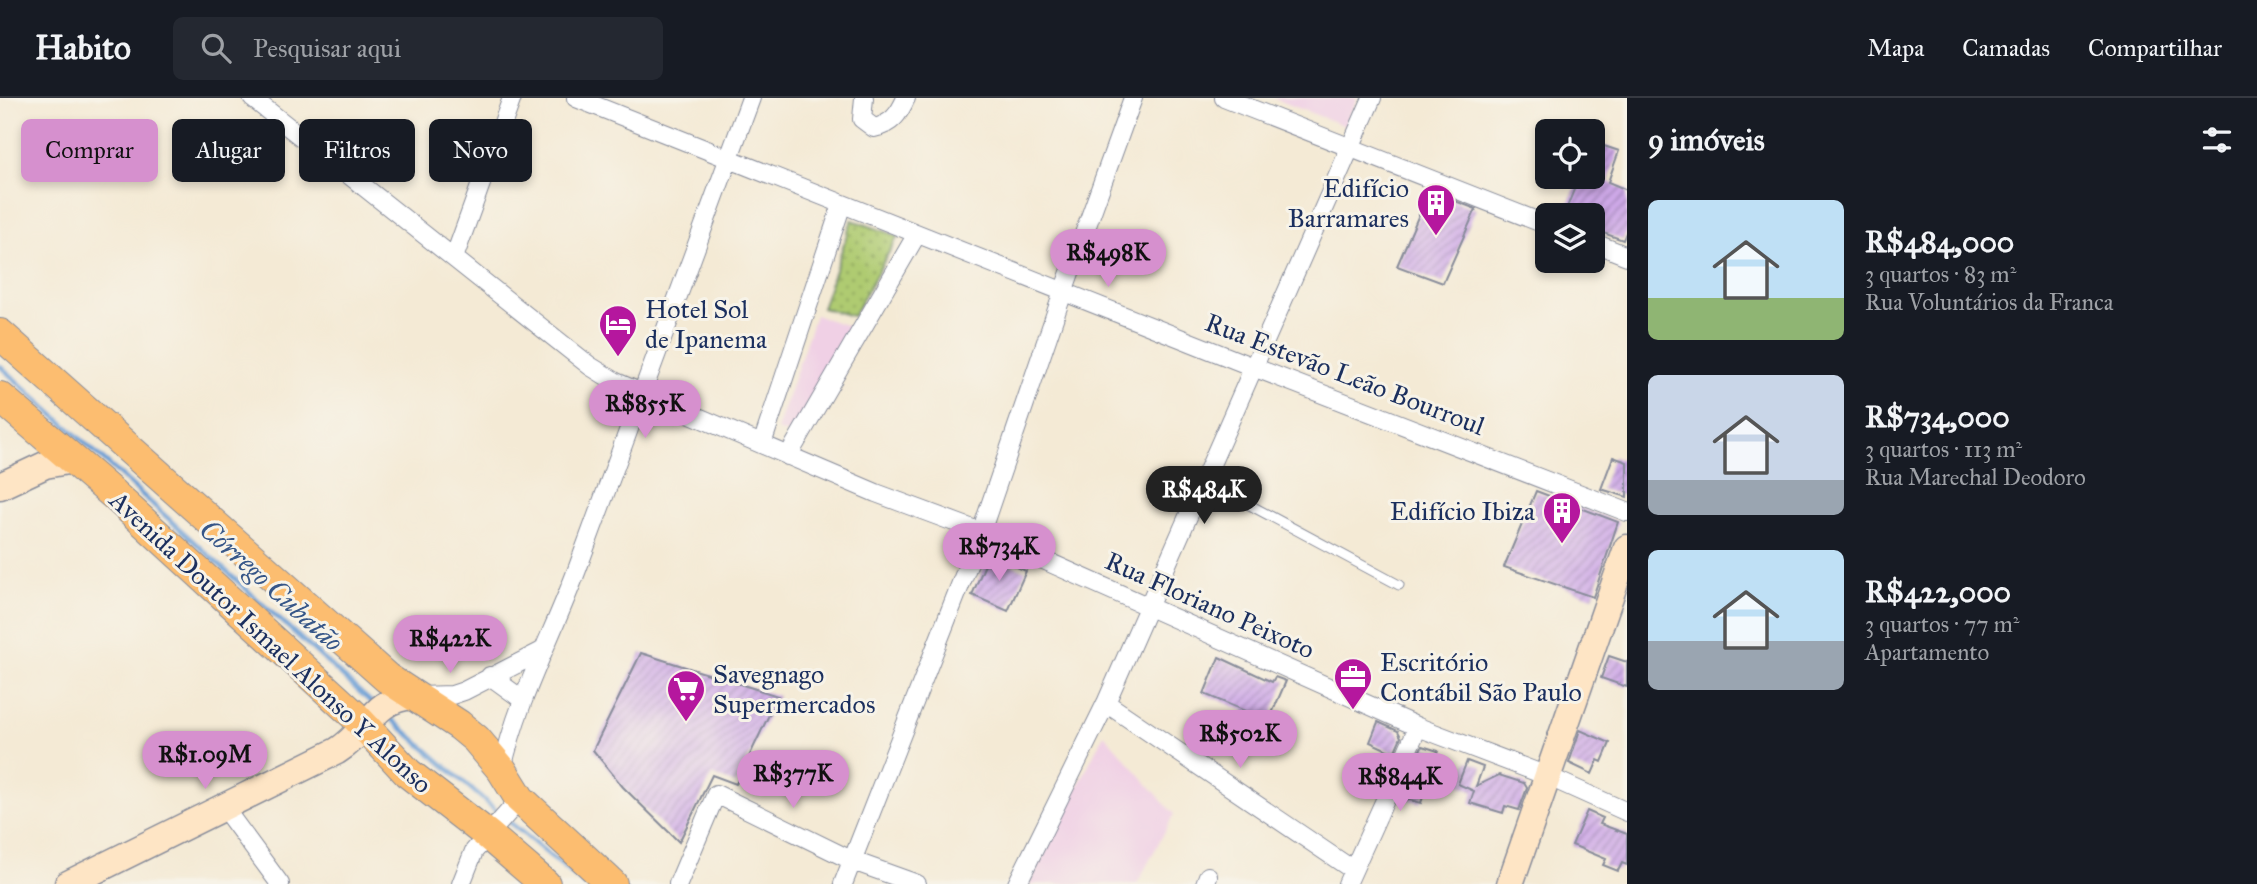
<!DOCTYPE html>
<html lang="pt">
<meta charset="utf-8">
<style>
:root{--surface:#171b24;--page:#242831;--text:#f1f3f6;--muted:#9ea1a6;--line:#363941;--accent:#d690ce}
body{margin:0;font-family:"IM FELL Great Primer",serif;background:var(--page);color:var(--text);height:100vh;display:flex;flex-direction:column;font-size:26px;white-space:nowrap}
*{box-sizing:border-box;margin:0}
p{font-size:23px;color:var(--muted)}
.icon{flex:none;width:38px;height:38px;fill:none;stroke:currentColor;stroke-width:2;stroke-linecap:round;stroke-linejoin:round}
.map{position:relative;flex:1;overflow:hidden}
.panel{display:flex;flex-direction:column;background:var(--surface);width:630px}
.panel>*{flex:none}
.top-card{position:absolute;left:21px;top:21px;width:665px;height:63px;display:flex;gap:14px}
.controls{position:absolute;left:1535px;top:21px;display:grid;gap:14px}
.controls a{display:grid;place-items:center;width:70px;height:70px;border-radius:10px;background:var(--surface);box-shadow:0 4px 10px #0003;font-size:35px}
.price{position:absolute;translate:-50% -60px;padding:0 16px;border-radius:24px;background:var(--accent);color:#111;font-size:23px;line-height:46px;filter:drop-shadow(0 2px 4px #0008)}
.price::after{content:'';position:absolute;left:50%;top:42px;width:21px;height:16px;margin-left:-10px;background:inherit;clip-path:polygon(0 0,100% 0,50% 100%)}
.price.on{background:#222;color:#fff}
ul{padding:0;list-style:none}
li{display:flex;align-items:center;gap:21px;height:175px;padding:0 21px}
li span{display:grid;place-items:center;flex:none;width:196px;height:140px;border-radius:10px;color:#555}
li>.icon{margin-inline-start:auto}
span .icon{width:84px;height:84px;fill:#fffc;stroke-width:1}
li b{font-size:30px}
h2{display:flex;justify-content:space-between;align-items:center;height:84px;padding:0 21px;font-size:30px}
.chip{padding:0 24px;border-radius:10px;background:var(--surface);box-shadow:0 4px 10px #0003;font-size:24px;line-height:63px}
.chip.on{background:var(--accent);color:#111}
header{display:flex;align-items:center;gap:42px;box-sizing:border-box;height:98px;padding:0 35px;background:var(--surface);border-bottom:2px solid var(--line)}
header strong{font-size:33px}
nav{display:flex;gap:38px;margin-inline-start:auto;font-size:24px}
.search{width:490px;height:63px;background:var(--page);display:flex;align-items:center;gap:18px;box-sizing:border-box;padding:0 24px;border-radius:10px;color:var(--muted);font-size:26px}
main{display:flex;flex:1;min-height:0}
.map>svg:first-child{display:block}
.built{fill:#f0d0e5}
.grass{fill:url(#grass-dots);stroke:#657d68;stroke-width:2}
.lines{fill:none;stroke-linecap:round;stroke-linejoin:round}
.stream{stroke:#689dd5;stroke-width:4.5}
.building{fill:url(#building-hatch)}
.lane-casing{stroke:#888c9a;stroke-width:11}
.street-casing{stroke:#888c9a;stroke-width:20}
.secondary-casing{stroke:#888c9a;stroke-width:29}
.primary-casing{stroke:#888c9a;stroke-width:32}
.lane{stroke:#fff;stroke-width:9}
.street{stroke:#fff;stroke-width:18}
.secondary{stroke:#fee5c5;stroke-width:26}
.primary{stroke:#fcbd6f;stroke-width:30}
.labels{text-anchor:middle;stroke-width:6;stroke-linejoin:round;paint-order:stroke}
.poi-label{font-size:26px;fill:#1b2f5e;stroke:#f7f3e8;text-anchor:start}
.street-label{font-size:26px;fill:#1b2f5e;stroke:#f7f3e8}
.water-label{font-size:28px;font-style:italic;fill:#365688;stroke:#f7f3e8}
</style>
<header>
<strong>Habito</strong>
<div class="search"><svg class="icon" aria-label="search" viewBox="0 0 24 24"><circle cx="10" cy="10" r="6"/><path d="M15 15l6 6"/></svg>Pesquisar aqui</div>
<nav><a>Mapa</a><a>Camadas</a><a>Compartilhar</a></nav>
</header>
<main>
<div class="map">
<svg width="1627" height="786" viewBox="0 0 1627 786">
<defs>
<pattern id="grass-dots" width="8" height="8" patternUnits="userSpaceOnUse" patternTransform="scale(1.75)"><rect width="8" height="8" fill="#afcb71"/><path d="M2 2h.1M6 6h.1" fill="none" stroke="#8ea560" stroke-width="1.8" stroke-linecap="round"/></pattern>
<pattern id="building-hatch" width="6" height="6" patternUnits="userSpaceOnUse" patternTransform="scale(1.75)"><rect width="6" height="6" fill="#cea8e7"/><path d="M-1 1l2-2M0 6l6-6M5 7l2-2" fill="none" stroke="#a689be"/></pattern>
</defs>
<rect width="100%" height="100%" fill="#f7f3e8"/>
<filter id="ink" filterUnits="userSpaceOnUse"><feTurbulence type="fractalNoise" baseFrequency=".0143" numOctaves="2"/><feDisplacementMap in="SourceGraphic" scale="14" xChannelSelector="R" yChannelSelector="G"/><feConvolveMatrix kernelMatrix="1 2 1 2 8 2 1 2 1" color-interpolation-filters="sRGB"/></filter>
<filter id="wash" filterUnits="userSpaceOnUse"><feTurbulence type="fractalNoise" baseFrequency=".00686" numOctaves="4" result="noise"/><feDisplacementMap in="SourceGraphic" scale="28" xChannelSelector="R" yChannelSelector="G"/><feGaussianBlur stdDeviation="1.57" result="paint"/><feColorMatrix in="noise" values="0 0 0 0 0 0 0 0 0 0 0 0 0 0 0 0 0 1.4 0 .05"/><feComposite in="paint" operator="in"/></filter>
<g filter="url(#wash)">
<rect width="100%" height="100%" fill="#f4ead5"/>
<path class="built" d="M 1272,0 L 1357,0 L 1345,28 Z
M 815,217 L 851,229 L 794,338 L 777,332 Z
M 1104,636 L 1174,716 L 1137,786 L 1029,786 Z"/>
<path class="grass" d="M 852,122 L 898,138 L 853,218 L 822,210 Z"/>
<g class="lines">
<path class="stream" d="M 0,268 L 373,606
M 388,618 L 500,716
M 507,722 L 584,786"/>
</g>
<g id="blocks">
<path class="building" d="M 1592,44 L 1619,53 L 1608,84 L 1627,92 L 1627,132 L 1623,142 L 1592,131 L 1592,117 L 1564,117 L 1579,79 L 1592,79 Z
M 1429,93 L 1476,111 L 1443,185 L 1397,168 Z
M 1613,359 L 1627,364 L 1627,399 L 1601,391 Z
M 1536,393 L 1618,424 L 1593,499 L 1504,469 Z
M 989,457 L 1026,473 L 1008,513 L 972,497 Z
M 641,555 L 778,598 L 736,686 L 712,677 L 679,744 L 623,689 L 593,652 Z
M 1609,558 L 1627,564 L 1627,589 L 1601,580 Z
M 1219,559 L 1272,584 L 1275,579 L 1286,583 L 1264,634 L 1240,623 L 1245,613 L 1204,596 Z
M 1378,624 L 1398,633 L 1401,639 L 1394,655 L 1370,644 Z
M 1580,632 L 1610,645 L 1602,664 L 1598,662 L 1592,676 L 1569,665 Z
M 1422,648 L 1438,653 L 1421,705 L 1399,699 Z
M 1467,663 L 1483,669 L 1476,688 L 1499,677 L 1524,685 L 1527,690 L 1519,712 L 1505,708 L 1503,715 L 1470,705 L 1474,693 L 1458,686 Z
M 1587,713 L 1603,720 L 1600,726 L 1627,736 L 1627,767 L 1622,765 L 1618,773 L 1603,767 L 1606,761 L 1572,747 Z"/>
</g>
</g>
<g filter="url(#ink)">
<use href="#blocks" fill-opacity="0" stroke="#888c9a" stroke-width="2"/>
<g class="lines">
<defs>
<path id="lane" d="M 1203,382 L 1399,487"/>
<path id="street" d="M 252,0 L 590,268 L 616,284 L 876,395 L 981,434 L 1418,629 L 1547,678 L 1627,714
M 576,0 L 1253,269 L 1627,414
M 864,0 L 862,21 L 874,30 C 892,26 899,16 906,0
M 1224,0 L 1547,127
M 1592,144 L 1627,158
M 454,160 L 512,0
M 762,346 L 842,106
M 788,358 L 917,136
M 490,578 L 523,602
M 418,598 L 452,597 L 464,593 L 544,552
M 1106,605 L 1353,772
M 502,672 C 517,601 553,537 578,469 C 636,312 694,156 751,0
M 224,710 L 280,786
M 461,786 L 474,753 L 520,701
M 678,786 L 716,696 L 853,763 L 917,786
M 843,786 L 981,434 L 1063,194 L 1133,0
M 1017,786 L 1106,605 L 1372,0
M 1205,786 L 1208,778
M 1347,786 L 1418,629"/>
<path id="secondary" d="M 0,388 L 45,367 L 73,362
M 68,786 L 337,653 C 370,633 371,601 414,598
M 1510,786 L 1627,450"/>
<path id="primary" d="M 0,236 L 387,580 L 459,627 L 476,641 L 502,672 L 520,701 L 612,786
M 0,299 L 113,396 L 354,617 L 408,675 L 488,737 L 545,786"/>
</defs>
<use href="#lane" class="lane-casing"/>
<use href="#street" class="street-casing"/>
<use href="#secondary" class="secondary-casing"/>
<use href="#primary" class="primary-casing"/>
<use href="#lane" class="lane"/>
<use href="#street" class="street"/>
<use href="#secondary" class="secondary"/>
<use href="#primary" class="primary"/>
</g>
</g>
<defs>
<symbol id="building-pin" viewBox="-11 -11 22 30"><path d="M0 17L-7.5 6A9.5 9.5 0 1 1 7.5 6Z" fill="#b5179e" stroke="#f7f3e8"/><path d="M-4-6H4V6H1V3H-1V6H-4ZM-2.5-4.3h1.7v1.8h-1.7ZM.8-4.3h1.7v1.8H.8ZM-2.5-1h1.7V.8h-1.7ZM.8-1h1.7V.8H.8Z" fill="#fff"/></symbol>
<symbol id="hotel-pin" viewBox="-11 -11 22 30"><path d="M0 17L-7.5 6A9.5 9.5 0 1 1 7.5 6Z" fill="#b5179e" stroke="#f7f3e8"/><path d="M-6-4.5h1.5V1H6V5H4.5V3h-9V5H-6ZM-4 0a1.8 1.8 0 1 1 3.6 0ZM.5 0V-2.5h3Q6-2.5 6 0Z" fill="#fff"/></symbol>
<symbol id="office-pin" viewBox="-11 -11 22 30"><path d="M0 17L-7.5 6A9.5 9.5 0 1 1 7.5 6Z" fill="#b5179e" stroke="#f7f3e8"/><path d="M-6-3h4V-5.5h4V-3h4V5H-6ZM-1-4.5V-3h2v-1.5ZM-6 0V1H6V0Z" fill="#fff"/></symbol>
<symbol id="supermarket-pin" viewBox="-11 -11 22 30"><path d="M0 17L-7.5 6A9.5 9.5 0 1 1 7.5 6Z" fill="#b5179e" stroke="#f7f3e8"/><path d="M-6-5.5h2.5l.6 2H6L4.5 2H-2.5L-4.4-4H-6ZM-1.5 3.2a1.3 1.3 0 1 0 .1 0ZM3 3.2a1.3 1.3 0 1 0 .1 0Z" fill="#fff"/></symbol>
</defs>
<g fill-rule="evenodd">
<use href="#building-pin" x="1414" y="83" width="44" height="60"/>
<use href="#hotel-pin" x="596" y="204" width="44" height="60"/>
<use href="#building-pin" x="1540" y="391" width="44" height="60"/>
<use href="#office-pin" x="1331" y="557" width="44" height="60"/>
<use href="#supermarket-pin" x="664" y="569" width="44" height="60"/>
</g>
<g class="labels">
<g class="poi-label">
<text x="1409" y="99" text-anchor="end">Edifício<tspan x="1409" dy="30">Barramares</tspan></text>
<text x="645" y="220">Hotel Sol<tspan x="645" dy="30">de Ipanema</tspan></text>
<text x="1535" y="422" text-anchor="end">Edifício Ibiza</text>
<text x="1380" y="573">Escritório<tspan x="1380" dy="30">Contábil São Paulo</tspan></text>
<text x="713" y="585">Savegnago<tspan x="713" dy="30">Supermercados</tspan></text>
</g>
<g class="street-label">
<text transform="translate(1345 276) rotate(21)" y="9">Rua Estevão Leão Bourroul</text>
<text transform="translate(1210 507) rotate(24)" y="9">Rua Floriano Peixoto</text>
<text transform="translate(271 544) rotate(43)" y="9">Avenida Doutor Ismael Alonso Y Alonso</text>
</g>
<g class="water-label">
<text transform="translate(272 487) rotate(42)" y="10">Córrego Cubatão</text>
</g>
</g>
</svg>
<div class="controls">
<a><svg class="icon" aria-label="locate" viewBox="0 0 24 24"><circle cx="12" cy="12" r="6"/><path d="M12 2v4M12 18v4M2 12h4M18 12h4"/></svg></a>
<a><svg class="icon" aria-label="layers" viewBox="0 0 24 24"><path d="M12 4l9 5-9 5-9-5zM3 14l9 5 9-5"/></svg></a>
</div>
<b class="price" style="left:1108px;top:191px">R$498K</b>
<b class="price" style="left:645px;top:342px">R$855K</b>
<b class="price on" style="left:1204px;top:428px">R$484K</b>
<b class="price" style="left:999px;top:485px">R$734K</b>
<b class="price" style="left:450px;top:577px">R$422K</b>
<b class="price" style="left:1240px;top:672px">R$502K</b>
<b class="price" style="left:205px;top:693px">R$1.09M</b>
<b class="price" style="left:793px;top:712px">R$377K</b>
<b class="price" style="left:1400px;top:715px">R$844K</b>
<div class="top-card">
<a class="chip on">Comprar</a>
<a class="chip">Alugar</a>
<a class="chip">Filtros</a>
<a class="chip">Novo</a>
</div>
</div>
<section class="panel">
<h2>9 imóveis<svg class="icon" aria-label="filters" viewBox="0 0 24 24"><path d="M4 7h16M4 17h16"/><circle cx="9" cy="7" r="2"/><circle cx="15" cy="17" r="2"/></svg></h2>
<ul>
<li><span style="background:linear-gradient(#bfe0f5 70%,#8fb573 0)"><svg class="icon" aria-label="home" viewBox="0 0 24 24"><path d="M3 11l9-7 9 7M6 9v11h12V9"/></svg></span><div><b>R$484,000</b><p>3 quartos · 83 m²</p><p>Rua Voluntários da Franca</p></div></li>
<li><span style="background:linear-gradient(#c9d6e8 75%,#9aa5b1 0)"><svg class="icon" aria-label="home" viewBox="0 0 24 24"><path d="M3 11l9-7 9 7M6 9v11h12V9"/></svg></span><div><b>R$734,000</b><p>3 quartos · 113 m²</p><p>Rua Marechal Deodoro</p></div></li>
<li><span style="background:linear-gradient(#bfe0f5 65%,#9aa5b1 0)"><svg class="icon" aria-label="home" viewBox="0 0 24 24"><path d="M3 11l9-7 9 7M6 9v11h12V9"/></svg></span><div><b>R$422,000</b><p>3 quartos · 77 m²</p><p>Apartamento</p></div></li>
</ul>
</section>
</main>
